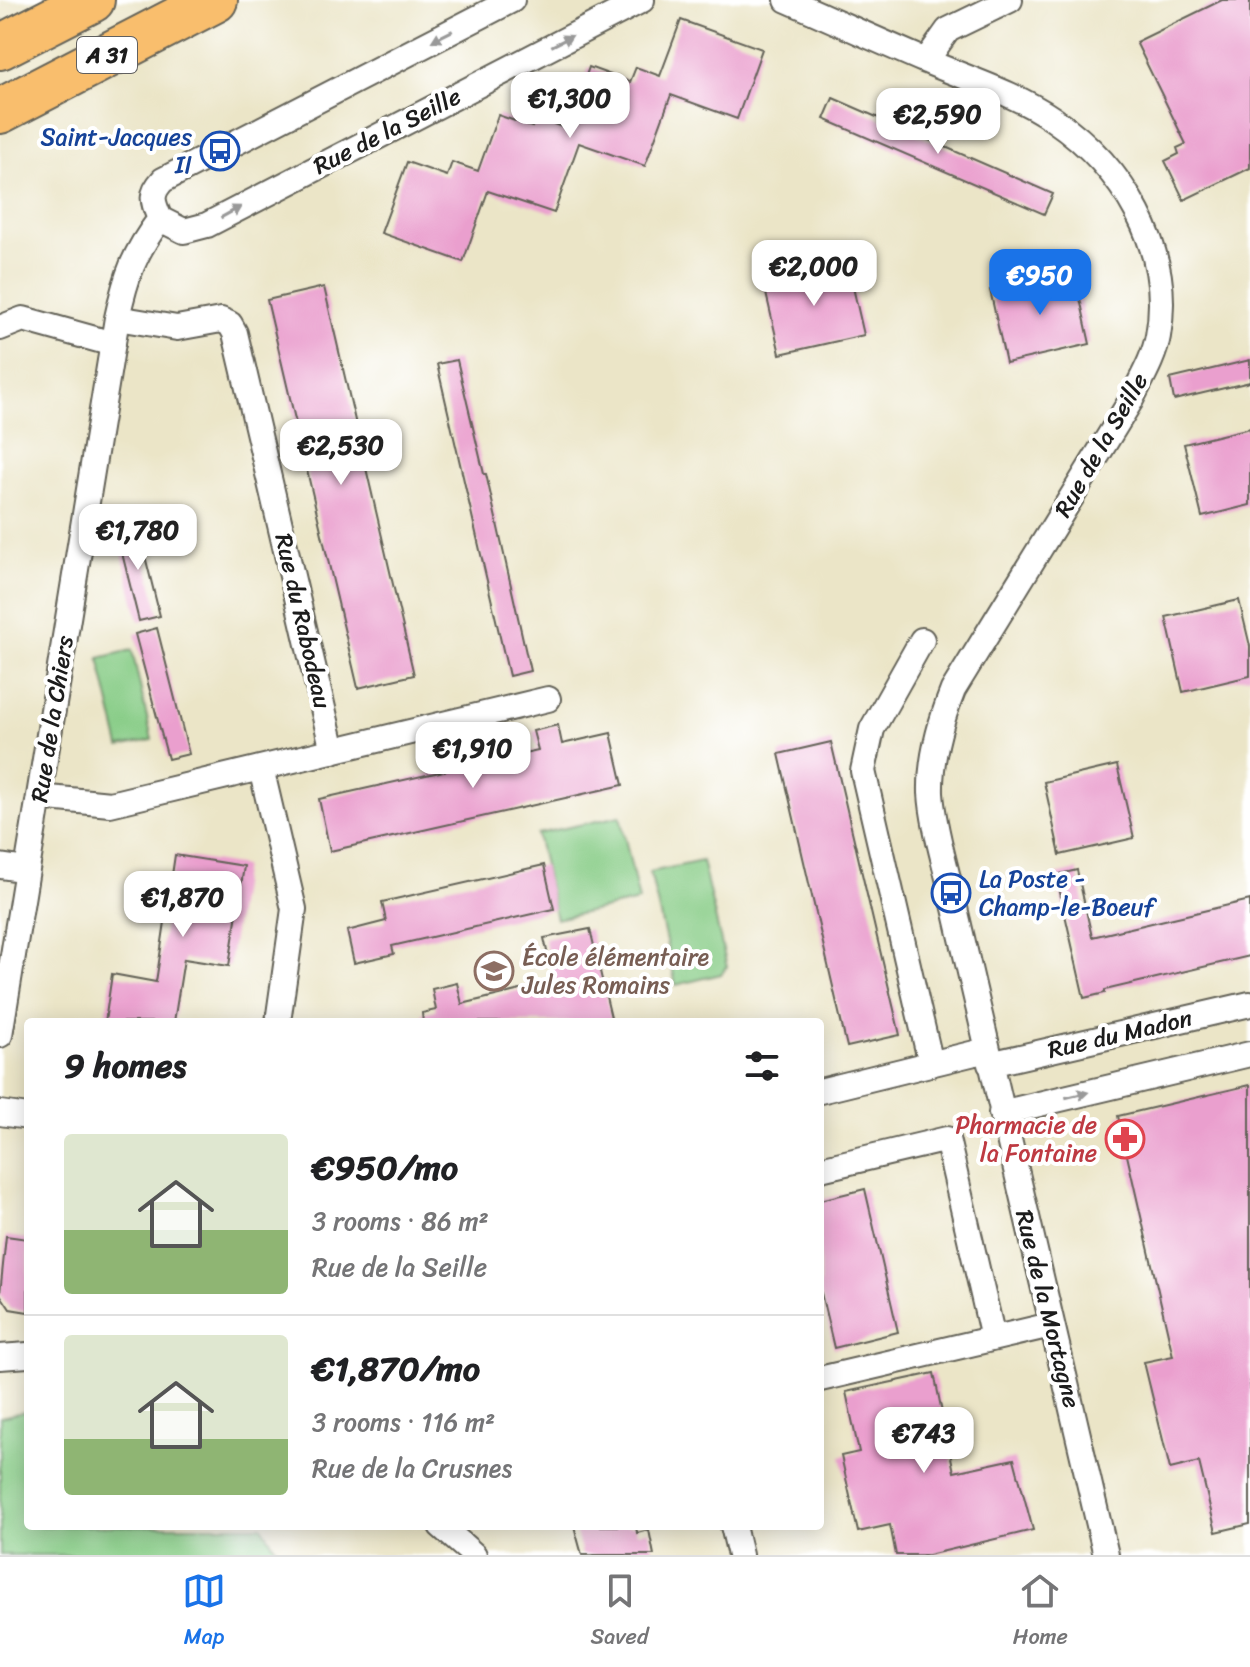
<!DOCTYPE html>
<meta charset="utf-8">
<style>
:root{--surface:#fff;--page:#f6f6f6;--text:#202124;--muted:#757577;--line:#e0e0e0;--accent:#1a73e8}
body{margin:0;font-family:Sriracha,sans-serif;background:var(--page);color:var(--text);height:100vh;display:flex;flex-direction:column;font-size:30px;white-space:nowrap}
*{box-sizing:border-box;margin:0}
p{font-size:26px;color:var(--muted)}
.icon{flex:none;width:44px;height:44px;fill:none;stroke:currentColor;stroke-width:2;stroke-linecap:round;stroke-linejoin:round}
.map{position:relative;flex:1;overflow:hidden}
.details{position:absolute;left:24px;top:1018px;width:800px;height:512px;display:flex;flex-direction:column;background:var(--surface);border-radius:8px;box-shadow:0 4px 20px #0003}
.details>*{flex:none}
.price{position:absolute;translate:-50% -68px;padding:0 18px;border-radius:16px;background:#fff;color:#222;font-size:26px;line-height:52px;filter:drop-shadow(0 2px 4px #0008)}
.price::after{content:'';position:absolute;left:50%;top:48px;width:24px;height:18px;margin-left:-12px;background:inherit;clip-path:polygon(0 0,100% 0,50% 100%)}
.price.active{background:var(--accent);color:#fff}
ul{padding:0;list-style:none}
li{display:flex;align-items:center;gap:24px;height:200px;padding:0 40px}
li+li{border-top:2px solid var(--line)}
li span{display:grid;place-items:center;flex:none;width:224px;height:160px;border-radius:8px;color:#555}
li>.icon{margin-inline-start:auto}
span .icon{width:96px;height:96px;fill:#fffc;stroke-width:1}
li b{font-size:34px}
h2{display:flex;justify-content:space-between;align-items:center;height:96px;padding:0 40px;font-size:34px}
.tab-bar{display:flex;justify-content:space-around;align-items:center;height:112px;border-top:2px solid var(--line);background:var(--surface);font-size:22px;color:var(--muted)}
.tab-bar a{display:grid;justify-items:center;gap:4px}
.tab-bar .active{color:var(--accent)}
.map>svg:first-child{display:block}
.green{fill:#87cc86;stroke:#527451;stroke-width:2}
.building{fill:#ea9fce}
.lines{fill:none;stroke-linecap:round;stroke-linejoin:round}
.minor-casing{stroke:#646258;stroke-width:28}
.motorway-casing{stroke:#646258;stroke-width:48}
.minor{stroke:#fff;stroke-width:24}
.motorway{stroke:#f9be6d;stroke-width:44}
.oneway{fill:#999}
.labels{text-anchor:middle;stroke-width:8;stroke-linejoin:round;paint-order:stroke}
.shield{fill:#fff;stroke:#606060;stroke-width:2}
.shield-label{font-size:22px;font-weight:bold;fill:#1c1c1c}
.street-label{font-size:24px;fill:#1c1c1c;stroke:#fff}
.transit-label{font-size:24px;fill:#164399;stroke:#fff;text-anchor:end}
.education-label{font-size:24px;fill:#785e54;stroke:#fff;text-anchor:start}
.health-label{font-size:24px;fill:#be3a42;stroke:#fff;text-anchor:end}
</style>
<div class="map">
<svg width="1250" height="1555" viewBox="0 0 1250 1555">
<rect width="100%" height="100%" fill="#fff"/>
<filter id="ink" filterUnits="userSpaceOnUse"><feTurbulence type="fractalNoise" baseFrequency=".0125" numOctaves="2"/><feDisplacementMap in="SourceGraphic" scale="16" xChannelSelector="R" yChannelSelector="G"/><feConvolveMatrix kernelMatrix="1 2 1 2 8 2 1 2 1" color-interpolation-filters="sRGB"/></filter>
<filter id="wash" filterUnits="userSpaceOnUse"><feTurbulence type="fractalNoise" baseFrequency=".006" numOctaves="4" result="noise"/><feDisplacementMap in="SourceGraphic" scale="32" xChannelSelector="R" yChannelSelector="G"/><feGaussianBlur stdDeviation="1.8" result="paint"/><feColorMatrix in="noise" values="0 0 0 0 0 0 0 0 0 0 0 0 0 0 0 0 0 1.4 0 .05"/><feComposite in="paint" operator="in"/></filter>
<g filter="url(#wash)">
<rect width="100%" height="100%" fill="#ebe5c7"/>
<path class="green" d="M 132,650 L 152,740 L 120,747 L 99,658 Z
M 620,816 L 639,901 L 556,919 L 537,834 Z
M 702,861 L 727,967 L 721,974 L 676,985 L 650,872 Z
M 28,1411 L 28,1526 L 262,1526 L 280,1555 L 0,1555 L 0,1417 Z"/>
<g id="blocks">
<path class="building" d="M 1222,0 L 1250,0 L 1250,168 L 1184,200 L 1165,161 L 1179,154 L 1177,148 L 1186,144 L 1136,42 Z
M 681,20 L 762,49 L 737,119 L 671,95 L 645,166 L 579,143 L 554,213 L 488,191 L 463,262 L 381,233 L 407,162 L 447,176 L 452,162 L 478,171 L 498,115 L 532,127 L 536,117 L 567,129 L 589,67 L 630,82 L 636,67 L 660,76 Z
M 833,98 L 1053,194 L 1044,214 L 824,119 Z
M 847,261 L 864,335 L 780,354 L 763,280 Z
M 1074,271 L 1090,344 L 1006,363 L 990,290 Z
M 324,287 L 414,675 L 358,688 L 267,300 Z
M 457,360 L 484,474 L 486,474 L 530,671 L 509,676 L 437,364 Z
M 1250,360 L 1250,382 L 1174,400 L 1170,379 Z
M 1250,428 L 1250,505 L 1202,517 L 1184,444 Z
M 137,524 L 160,616 L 139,621 L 116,529 Z
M 1239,600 L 1250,646 L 1250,676 L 1183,692 L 1166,617 Z
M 157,628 L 189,754 L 168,759 L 135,634 Z
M 558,725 L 562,744 L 611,733 L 623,785 L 330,851 L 319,799 L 538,750 L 533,731 Z
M 831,742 L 900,1035 L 847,1047 L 779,754 Z
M 1117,765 L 1134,838 L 1060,855 L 1044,782 Z
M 175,855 L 244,866 L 229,966 L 184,959 L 174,1022 L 105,1022 L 112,974 L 156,982 Z
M 544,865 L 554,909 L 392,946 L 394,954 L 354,963 L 347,931 L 386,921 L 382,902 Z
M 1077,870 L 1092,937 L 1250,900 L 1250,956 L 1105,990 L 1105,993 L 1084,998 L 1056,875 Z
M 590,929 L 612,1022 L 423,1022 L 422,1013 L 436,1010 L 432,989 L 457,983 L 462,1004 L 554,982 L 544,938 Z
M 1250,1085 L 1250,1524 L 1216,1532 L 1199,1462 L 1170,1469 L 1144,1362 L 1173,1356 L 1118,1116 Z
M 865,1189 L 898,1332 L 834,1348 L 820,1289 L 820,1200 Z
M 6,1236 L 28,1239 L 28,1312 L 10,1309 L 0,1294 Z
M 934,1373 L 954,1472 L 1014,1459 L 1033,1530 L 928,1555 L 896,1555 L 890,1525 L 858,1532 L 841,1456 L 859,1452 L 846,1392 Z
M 574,1526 L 636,1526 L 637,1533 L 649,1530 L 654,1555 L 582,1555 Z"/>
</g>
</g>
<g filter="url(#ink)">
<use href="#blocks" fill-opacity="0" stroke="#646258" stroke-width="2"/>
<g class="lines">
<defs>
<path id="minor" d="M 512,0 L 163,180 C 149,195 153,202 160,219 L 184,231 L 207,225 L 642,0
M 787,0 C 833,20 879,41 926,61 C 968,79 1015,93 1053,119 C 1122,166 1174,249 1158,336 C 1154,359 1140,381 1130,402 L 953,690 C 940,723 930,757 931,793 C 933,825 944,859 951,891 L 1106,1555
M 926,61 L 948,30 L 1010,0
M 117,318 L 177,328 L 221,320 L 230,324 L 235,333 L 333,751
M 0,328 L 23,319 L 113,344
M 922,640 L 872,729 L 863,771 L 931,1064
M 261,768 L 294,909 L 278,1022
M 39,797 L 110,804 L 548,699
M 0,866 L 27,870
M 0,1035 L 117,318 C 126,276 134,253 160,219
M 990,1064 L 1250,1004
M 820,1091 L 987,1050
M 0,1113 L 28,1117
M 1001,1113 L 1250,1054
M 820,1169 L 947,1139 L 993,1338
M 0,1357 L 28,1355
M 820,1379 L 1051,1325
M 441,1526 L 474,1555
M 733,1526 L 740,1555"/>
<path id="motorway" d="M 0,47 L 92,0
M 0,111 L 215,0"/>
</defs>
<use href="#minor" class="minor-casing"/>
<use href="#motorway" class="motorway-casing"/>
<use href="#minor" class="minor"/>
<use href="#motorway" class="motorway"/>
</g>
<defs><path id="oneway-solid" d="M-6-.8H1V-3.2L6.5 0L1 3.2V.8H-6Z" transform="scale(2)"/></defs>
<g class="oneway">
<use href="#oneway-solid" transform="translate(442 36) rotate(153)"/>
<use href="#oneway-solid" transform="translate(562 41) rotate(-27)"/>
<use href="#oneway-solid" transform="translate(231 212) rotate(-29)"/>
<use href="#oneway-solid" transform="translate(1077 1095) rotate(-13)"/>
</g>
</g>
<defs>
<symbol id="bus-ring" viewBox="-11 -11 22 22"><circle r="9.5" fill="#fff" stroke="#1a4fb4" stroke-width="1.5"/><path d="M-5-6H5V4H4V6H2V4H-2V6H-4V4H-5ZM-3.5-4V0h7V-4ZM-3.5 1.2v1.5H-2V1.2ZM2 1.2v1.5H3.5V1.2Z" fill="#1a4fb4"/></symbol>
<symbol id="school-ring" viewBox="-11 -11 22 22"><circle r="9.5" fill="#fff" stroke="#8d6e63" stroke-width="1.5"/><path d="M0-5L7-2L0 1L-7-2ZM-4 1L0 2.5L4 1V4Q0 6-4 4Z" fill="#8d6e63"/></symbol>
<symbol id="pharmacy-ring" viewBox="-11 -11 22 22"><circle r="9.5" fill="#fff" stroke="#e0444e" stroke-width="1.5"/><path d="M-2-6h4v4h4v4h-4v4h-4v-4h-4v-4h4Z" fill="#e0444e"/></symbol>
</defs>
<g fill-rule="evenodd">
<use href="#bus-ring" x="198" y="129" width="44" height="44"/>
<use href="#bus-ring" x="929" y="871" width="44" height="44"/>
<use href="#school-ring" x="472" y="949" width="44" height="44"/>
<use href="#pharmacy-ring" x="1103" y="1117" width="44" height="44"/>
</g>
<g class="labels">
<rect class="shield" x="77" y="37" width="60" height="36" rx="6"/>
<g class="shield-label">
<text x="107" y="63">A 31</text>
</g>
<g class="street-label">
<text transform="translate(387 131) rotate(-27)" y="8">Rue de la Seille</text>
<text transform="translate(1101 445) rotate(-60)" y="8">Rue de la Seille</text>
<text transform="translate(303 621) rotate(77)" y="8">Rue du Rabodeau</text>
<text transform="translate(52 719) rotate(-81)" y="8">Rue de la Chiers</text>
<text transform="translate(1120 1034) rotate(-13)" y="8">Rue du Madon</text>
<text transform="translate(1048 1309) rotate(76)" y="8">Rue de la Mortagne</text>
</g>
<g class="transit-label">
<text x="192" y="145">Saint-Jacques<tspan x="192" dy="28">II</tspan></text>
<text x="979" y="887" text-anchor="start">La Poste -<tspan x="979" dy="28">Champ-le-Boeuf</tspan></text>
</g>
<g class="education-label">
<text x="522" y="965">École élémentaire<tspan x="522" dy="28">Jules Romains</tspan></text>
</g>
<g class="health-label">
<text x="1097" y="1133">Pharmacie de<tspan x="1097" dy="28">la Fontaine</tspan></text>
</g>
</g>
</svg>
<b class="price" style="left:570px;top:140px">€1,300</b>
<b class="price" style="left:938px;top:156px">€2,590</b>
<b class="price" style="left:814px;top:308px">€2,000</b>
<b class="price active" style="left:1040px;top:317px">€950</b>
<b class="price" style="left:341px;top:487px">€2,530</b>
<b class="price" style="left:138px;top:572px">€1,780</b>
<b class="price" style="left:473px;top:790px">€1,910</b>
<b class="price" style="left:183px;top:939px">€1,870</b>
<b class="price" style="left:924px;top:1475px">€743</b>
<section class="details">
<h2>9 homes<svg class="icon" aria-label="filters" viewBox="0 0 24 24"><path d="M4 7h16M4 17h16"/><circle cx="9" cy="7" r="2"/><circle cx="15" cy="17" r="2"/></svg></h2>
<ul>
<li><span style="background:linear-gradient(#dfe7d0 60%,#8fb573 0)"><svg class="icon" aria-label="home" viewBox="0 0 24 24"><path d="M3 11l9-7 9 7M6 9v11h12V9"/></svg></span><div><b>€950/mo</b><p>3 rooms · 86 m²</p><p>Rue de la Seille</p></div></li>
<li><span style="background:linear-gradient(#dfe7d0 65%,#8fb573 0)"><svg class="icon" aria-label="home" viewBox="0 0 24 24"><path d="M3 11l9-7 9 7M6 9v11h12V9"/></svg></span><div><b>€1,870/mo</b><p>3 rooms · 116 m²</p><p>Rue de la Crusnes</p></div></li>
</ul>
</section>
</div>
<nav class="tab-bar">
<a class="active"><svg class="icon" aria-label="map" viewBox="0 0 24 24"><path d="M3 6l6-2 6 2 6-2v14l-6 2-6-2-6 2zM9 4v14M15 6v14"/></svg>Map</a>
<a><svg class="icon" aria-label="saved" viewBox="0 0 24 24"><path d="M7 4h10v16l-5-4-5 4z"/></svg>Saved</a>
<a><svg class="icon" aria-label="home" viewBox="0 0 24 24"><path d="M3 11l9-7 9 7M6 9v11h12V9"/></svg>Home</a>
</nav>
